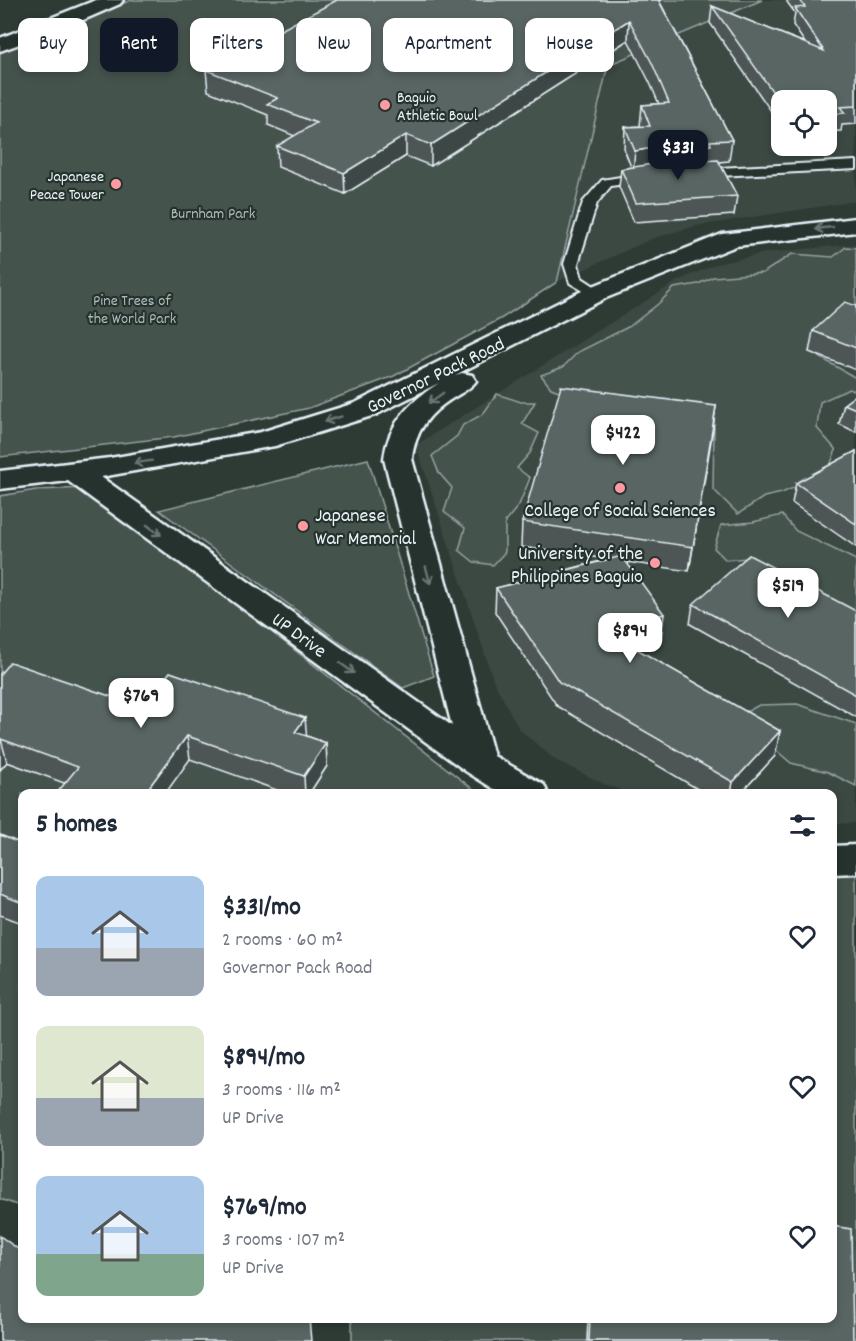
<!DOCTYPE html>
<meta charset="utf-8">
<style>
:root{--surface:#fff;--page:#f2f2f3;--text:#1f2937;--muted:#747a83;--accent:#111827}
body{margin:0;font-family:Dekko,sans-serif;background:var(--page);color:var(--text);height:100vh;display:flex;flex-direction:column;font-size:22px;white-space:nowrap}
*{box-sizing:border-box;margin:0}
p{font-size:20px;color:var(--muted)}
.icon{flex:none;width:33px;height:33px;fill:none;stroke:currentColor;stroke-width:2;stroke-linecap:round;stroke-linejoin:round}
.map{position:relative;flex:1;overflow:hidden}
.side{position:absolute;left:18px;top:789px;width:819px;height:534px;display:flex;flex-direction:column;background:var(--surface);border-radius:12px;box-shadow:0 3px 9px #0003}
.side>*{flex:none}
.guide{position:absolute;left:18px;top:18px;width:820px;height:54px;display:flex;gap:12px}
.buttons{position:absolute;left:771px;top:90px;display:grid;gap:12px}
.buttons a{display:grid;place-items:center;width:66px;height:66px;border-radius:12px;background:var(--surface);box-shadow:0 3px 9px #0003;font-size:30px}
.price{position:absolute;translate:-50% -51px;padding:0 14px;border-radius:12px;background:#fff;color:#222;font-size:20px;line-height:39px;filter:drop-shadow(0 2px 3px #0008)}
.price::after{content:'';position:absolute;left:50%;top:36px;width:18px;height:14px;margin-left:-9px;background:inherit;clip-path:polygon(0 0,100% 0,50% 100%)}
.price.on{background:var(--accent);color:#fff}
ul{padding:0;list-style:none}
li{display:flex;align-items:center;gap:18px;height:150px;padding:0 18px}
li span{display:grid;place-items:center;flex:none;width:168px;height:120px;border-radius:12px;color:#555}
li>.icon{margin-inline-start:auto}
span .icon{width:72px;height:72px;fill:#fffc;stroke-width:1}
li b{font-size:26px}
h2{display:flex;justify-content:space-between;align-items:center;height:72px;padding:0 18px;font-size:26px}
.tag{padding:0 21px;border-radius:12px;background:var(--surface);box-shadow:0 3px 9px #0003;font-size:21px;line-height:54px}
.tag.on{background:var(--accent);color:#fff}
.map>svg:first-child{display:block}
.built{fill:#3b4843;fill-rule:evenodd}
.green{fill:#45524e;stroke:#96a2a3;stroke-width:1.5}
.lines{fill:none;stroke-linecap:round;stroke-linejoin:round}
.service-casing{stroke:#e8f1f8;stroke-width:4}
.secondary-casing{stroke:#e8f1f8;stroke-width:5}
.trunk-casing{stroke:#e8f1f8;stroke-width:5}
.service{fill:#26332d;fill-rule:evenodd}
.secondary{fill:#26332d;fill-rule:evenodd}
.trunk{fill:#26332d;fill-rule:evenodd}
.wall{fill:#4d5755;stroke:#e8f1f8;stroke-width:1.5}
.shaded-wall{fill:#3e4745;stroke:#e8f1f8;stroke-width:1.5}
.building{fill:#596563;stroke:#e8f1f8;stroke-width:1.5}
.oneway{stroke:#6a7674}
.poi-dot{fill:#ff9aa2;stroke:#26332d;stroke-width:2}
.labels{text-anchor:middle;stroke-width:4.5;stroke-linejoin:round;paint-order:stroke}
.far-poi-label{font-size:16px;fill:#e8f1f8;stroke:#26332d;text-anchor:start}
.far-park-label{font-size:16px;fill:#afb9bc;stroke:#26332d}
.street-label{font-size:20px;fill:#e8f1f8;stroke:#26332d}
.poi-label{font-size:20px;fill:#e8f1f8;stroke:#26332d}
</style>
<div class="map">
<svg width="856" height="1341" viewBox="0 0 856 1341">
<rect width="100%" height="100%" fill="#2e3b35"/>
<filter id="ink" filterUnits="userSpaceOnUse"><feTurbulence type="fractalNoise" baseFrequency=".0167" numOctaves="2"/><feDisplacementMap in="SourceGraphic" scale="12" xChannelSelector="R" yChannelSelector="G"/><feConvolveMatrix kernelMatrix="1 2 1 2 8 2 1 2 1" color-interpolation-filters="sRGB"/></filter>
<g filter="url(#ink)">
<path class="built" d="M 762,0 L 856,0 L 856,201 L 695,226 L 651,239 L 557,282 L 608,65 ZM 782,100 L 826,100 L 826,146 L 782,146 Z
M 856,244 L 856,823 L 833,824 L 832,794 L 629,793 L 606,785 L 555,760 L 519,729 L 494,682 L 416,445 L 679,280 L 717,264 L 766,253 Z"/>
<path class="green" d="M 132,0 L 762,0 L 608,65 L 557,282 L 502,318 L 394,376 L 309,408 L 174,437 L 0,457 L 0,49 Z
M 846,247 L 856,248 L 856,328 L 809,351 L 856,378 L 856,391 L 849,389 L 820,402 L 817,428 L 836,450 L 827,473 L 782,493 L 764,497 L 738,514 L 713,489 L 714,427 L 572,396 L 551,388 L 541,375 L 563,367 L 578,352 L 630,326 L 658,304 L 674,288 L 698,284 L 713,277 L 763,273 L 792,254 L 833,257 Z
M 497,394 L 521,402 L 535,402 L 522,424 L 539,433 L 530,453 L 517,468 L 530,478 L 519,505 L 505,522 L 505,552 L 493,565 L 474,562 L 459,550 L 465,528 L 444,512 L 452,488 L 439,473 L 432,456 L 457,436 L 463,425 L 483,414 Z
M 368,459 L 434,676 L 403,688 L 159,510 Z
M 87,488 L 478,793 L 22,794 L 22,1207 L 0,1199 L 0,496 L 36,490 Z
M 782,515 L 796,531 L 856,560 L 856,628 L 747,558 L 726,560 L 714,548 L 721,525 L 753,522 Z
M 797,704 L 856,724 L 856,786 L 828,772 L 791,763 L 737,717 L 759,705 Z
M 856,865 L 856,1341 L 352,1341 L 352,1318 L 832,1318 L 833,868 Z"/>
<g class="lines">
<defs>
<path id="service" d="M 856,161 L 856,169 L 699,177 L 692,173 L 699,169 Z
M 645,173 L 652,177 L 650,180 L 611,186 L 597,203 L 578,264 L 582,278 L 605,293 L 602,296 L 592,296 L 570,283 L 564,264 L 583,202 L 602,180 Z"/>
<path id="secondary" d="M 96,0 L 123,0 L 120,4 L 67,27 L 0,51 L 0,38 Z"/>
<path id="trunk" d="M 856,218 L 856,232 L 736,246 L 606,298 L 455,375 L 462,373 L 472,375 L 476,381 C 470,389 461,393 453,398 C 429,413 415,431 412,459 L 494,756 L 544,785 L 548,794 L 502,794 L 467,772 L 68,481 L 0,489 L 0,471 L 110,458 L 261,432 L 355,403 L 588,288 L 722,234 ZM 439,383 C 410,401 388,424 384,459 L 452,726 L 101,477 L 275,446 L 375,415 Z
M 856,845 L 856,873 L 832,874 L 832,846 Z"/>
</defs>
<use href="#service" class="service-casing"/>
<use href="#secondary" class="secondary-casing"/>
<use href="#trunk" class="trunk-casing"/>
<use href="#service" class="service"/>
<use href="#secondary" class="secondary"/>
<use href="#trunk" class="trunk"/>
</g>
<path class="wall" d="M 787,0 L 856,0 L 856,124 L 842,125 L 841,131 L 826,132 L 826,100 L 782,100 L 782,127 L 710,23 L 712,6 L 805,43 L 793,25 L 795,13 L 787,2 Z
M 661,4 L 732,140 L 729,161 L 719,162 L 737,196 L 734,215 L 634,222 L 619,187 L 621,169 L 631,167 L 624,149 L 625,127 L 640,126 L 642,105 L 659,104 L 650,83 L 628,40 L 431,166 L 406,156 L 345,194 L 278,167 L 277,146 L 295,136 L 268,125 L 268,115 L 208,91 L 206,70 Z
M 856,306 L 856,370 L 809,352 L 813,331 Z
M 856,395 L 856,432 L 839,424 L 844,404 Z
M 716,406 L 689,571 L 626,562 L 661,639 L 633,647 L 780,731 L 775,756 L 740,794 L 706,794 L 557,706 L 495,612 L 496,588 L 608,559 L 521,547 L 522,522 Z
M 856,451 L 856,547 L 792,503 L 796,483 Z
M 693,604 L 856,611 L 856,717 L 690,624 Z
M 0,674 L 142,707 L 307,736 L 326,743 L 327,766 L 309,794 L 288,794 L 190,759 L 64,783 L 7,762 L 0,770 Z
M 0,835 L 17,842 L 22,835 L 22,923 L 0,915 Z
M 588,1318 L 832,1318 L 853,1341 L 587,1341 Z"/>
<path class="shaded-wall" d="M 629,20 L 628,40 L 431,166 L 431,145 Z
M 406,135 L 406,156 L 345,194 L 344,173 Z
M 659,147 L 657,169 L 633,173 L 635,151 Z
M 716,406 L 713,430 L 689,571 L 693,547 Z
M 664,614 L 661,639 L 603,655 L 605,631 Z
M 305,718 L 307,741 L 295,732 Z
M 780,731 L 775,756 L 740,794 L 731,794 L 733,782 Z
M 187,736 L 190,759 L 165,794 L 144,794 Z
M 0,739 L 1,739 L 7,762 L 0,770 Z
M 326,743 L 327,766 L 309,794 L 305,794 L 304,776 Z"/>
<path class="building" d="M 337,0 L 661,0 L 659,1 L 732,140 L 710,141 L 711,145 L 659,147 L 635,151 L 625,127 L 650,126 L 642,105 L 669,103 L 652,63 L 629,20 L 431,145 L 406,135 L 344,173 L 277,146 L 316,123 L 267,104 L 278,98 L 206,70 Z
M 800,0 L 856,0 L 856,106 L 840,107 L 845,113 L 826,115 L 826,100 L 782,100 L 782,105 L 712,6 L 824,51 L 795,8 L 805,7 Z
M 718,160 L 737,196 L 636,203 L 621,169 L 659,163 Z
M 845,302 L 856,306 L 856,348 L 813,331 Z
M 561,386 L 716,406 L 693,547 L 522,522 Z
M 856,395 L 856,409 L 844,404 Z
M 856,451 L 856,524 L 796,483 Z
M 749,555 L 856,611 L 856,695 L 693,604 Z
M 622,556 L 664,614 L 605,631 L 780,731 L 733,782 L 559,682 L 496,588 Z
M 10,662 L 142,707 L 170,672 L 305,718 L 295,732 L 326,743 L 304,776 L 187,736 L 144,794 L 56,794 L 78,767 L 1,739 L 0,739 L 0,674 Z
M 0,835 L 17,842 L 22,835 L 22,903 L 0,894 Z
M 832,1226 L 851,1229 L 853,1341 L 589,1341 L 590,1318 L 832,1318 Z
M 0,1236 L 22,1252 L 22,1318 L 309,1318 L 311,1341 L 0,1341 Z"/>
<defs><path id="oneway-shaft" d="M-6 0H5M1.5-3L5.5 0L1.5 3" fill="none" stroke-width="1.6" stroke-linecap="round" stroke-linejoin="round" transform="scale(1.5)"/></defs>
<g class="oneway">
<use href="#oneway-shaft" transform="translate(824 228) rotate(174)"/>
<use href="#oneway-shaft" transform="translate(436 398) rotate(144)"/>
<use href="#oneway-shaft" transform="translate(333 419) rotate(163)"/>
<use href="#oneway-shaft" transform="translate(143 462) rotate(171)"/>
<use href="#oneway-shaft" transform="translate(154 530) rotate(36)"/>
<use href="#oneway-shaft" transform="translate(428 575) rotate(75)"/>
<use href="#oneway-shaft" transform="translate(347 668) rotate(36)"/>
</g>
</g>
<g class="poi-dot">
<circle cx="385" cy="105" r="6"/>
<circle cx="116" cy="184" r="6"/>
<circle cx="620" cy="488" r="6"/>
<circle cx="303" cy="526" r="6"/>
<circle cx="655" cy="563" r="6"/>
</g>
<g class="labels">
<g class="far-poi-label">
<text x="397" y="102">Baguio<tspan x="397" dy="18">Athletic Bowl</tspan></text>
<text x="104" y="181" text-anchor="end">Japanese<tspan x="104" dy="18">Peace Tower</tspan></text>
</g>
<g class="far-park-label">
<text x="213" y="218">Burnham Park</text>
<text x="132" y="305">Pine Trees of<tspan x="132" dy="18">the World Park</tspan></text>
</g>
<g class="street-label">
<text transform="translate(435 374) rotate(-26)" y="7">Governor Pack Road</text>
<text transform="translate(300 634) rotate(36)" y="7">UP Drive</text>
</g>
<g class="poi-label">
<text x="620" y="516">College of Social Sciences</text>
<text x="315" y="521" text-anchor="start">Japanese<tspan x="315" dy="23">War Memorial</tspan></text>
<text x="643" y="559" text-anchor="end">University of the<tspan x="643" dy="23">Philippines Baguio</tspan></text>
</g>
</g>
</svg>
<div class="buttons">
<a><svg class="icon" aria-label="locate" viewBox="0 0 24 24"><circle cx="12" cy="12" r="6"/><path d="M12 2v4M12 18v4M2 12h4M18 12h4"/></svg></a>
</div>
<b class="price on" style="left:678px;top:181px">$331</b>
<b class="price" style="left:623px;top:466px">$422</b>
<b class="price" style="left:788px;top:619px">$519</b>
<b class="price" style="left:630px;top:664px">$894</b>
<b class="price" style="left:141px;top:729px">$769</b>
<div class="guide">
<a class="tag">Buy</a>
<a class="tag on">Rent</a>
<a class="tag">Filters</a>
<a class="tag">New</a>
<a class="tag">Apartment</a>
<a class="tag">House</a>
</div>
<section class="side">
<h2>5 homes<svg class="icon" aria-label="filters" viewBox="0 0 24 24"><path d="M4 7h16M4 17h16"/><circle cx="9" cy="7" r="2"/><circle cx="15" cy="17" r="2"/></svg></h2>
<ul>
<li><span style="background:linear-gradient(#a9c7e8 60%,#9aa5b1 0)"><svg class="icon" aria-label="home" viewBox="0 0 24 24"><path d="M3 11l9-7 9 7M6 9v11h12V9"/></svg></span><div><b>$331/mo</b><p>2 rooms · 60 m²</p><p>Governor Pack Road</p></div><svg class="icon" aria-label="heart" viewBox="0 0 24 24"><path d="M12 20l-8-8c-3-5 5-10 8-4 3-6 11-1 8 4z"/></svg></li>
<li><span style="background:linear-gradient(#dfe7d0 60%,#9aa5b1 0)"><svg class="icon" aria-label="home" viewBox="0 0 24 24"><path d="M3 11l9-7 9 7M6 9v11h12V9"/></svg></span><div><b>$894/mo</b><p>3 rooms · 116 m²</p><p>UP Drive</p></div><svg class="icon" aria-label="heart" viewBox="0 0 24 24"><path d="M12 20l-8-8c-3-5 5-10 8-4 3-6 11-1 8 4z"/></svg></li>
<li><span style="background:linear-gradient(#a9c7e8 65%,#7fa58c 0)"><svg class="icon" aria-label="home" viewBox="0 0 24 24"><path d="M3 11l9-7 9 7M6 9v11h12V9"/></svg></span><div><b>$769/mo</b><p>3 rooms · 107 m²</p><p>UP Drive</p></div><svg class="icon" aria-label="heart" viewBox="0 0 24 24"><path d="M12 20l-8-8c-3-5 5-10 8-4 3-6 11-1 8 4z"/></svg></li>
</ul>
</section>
</div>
